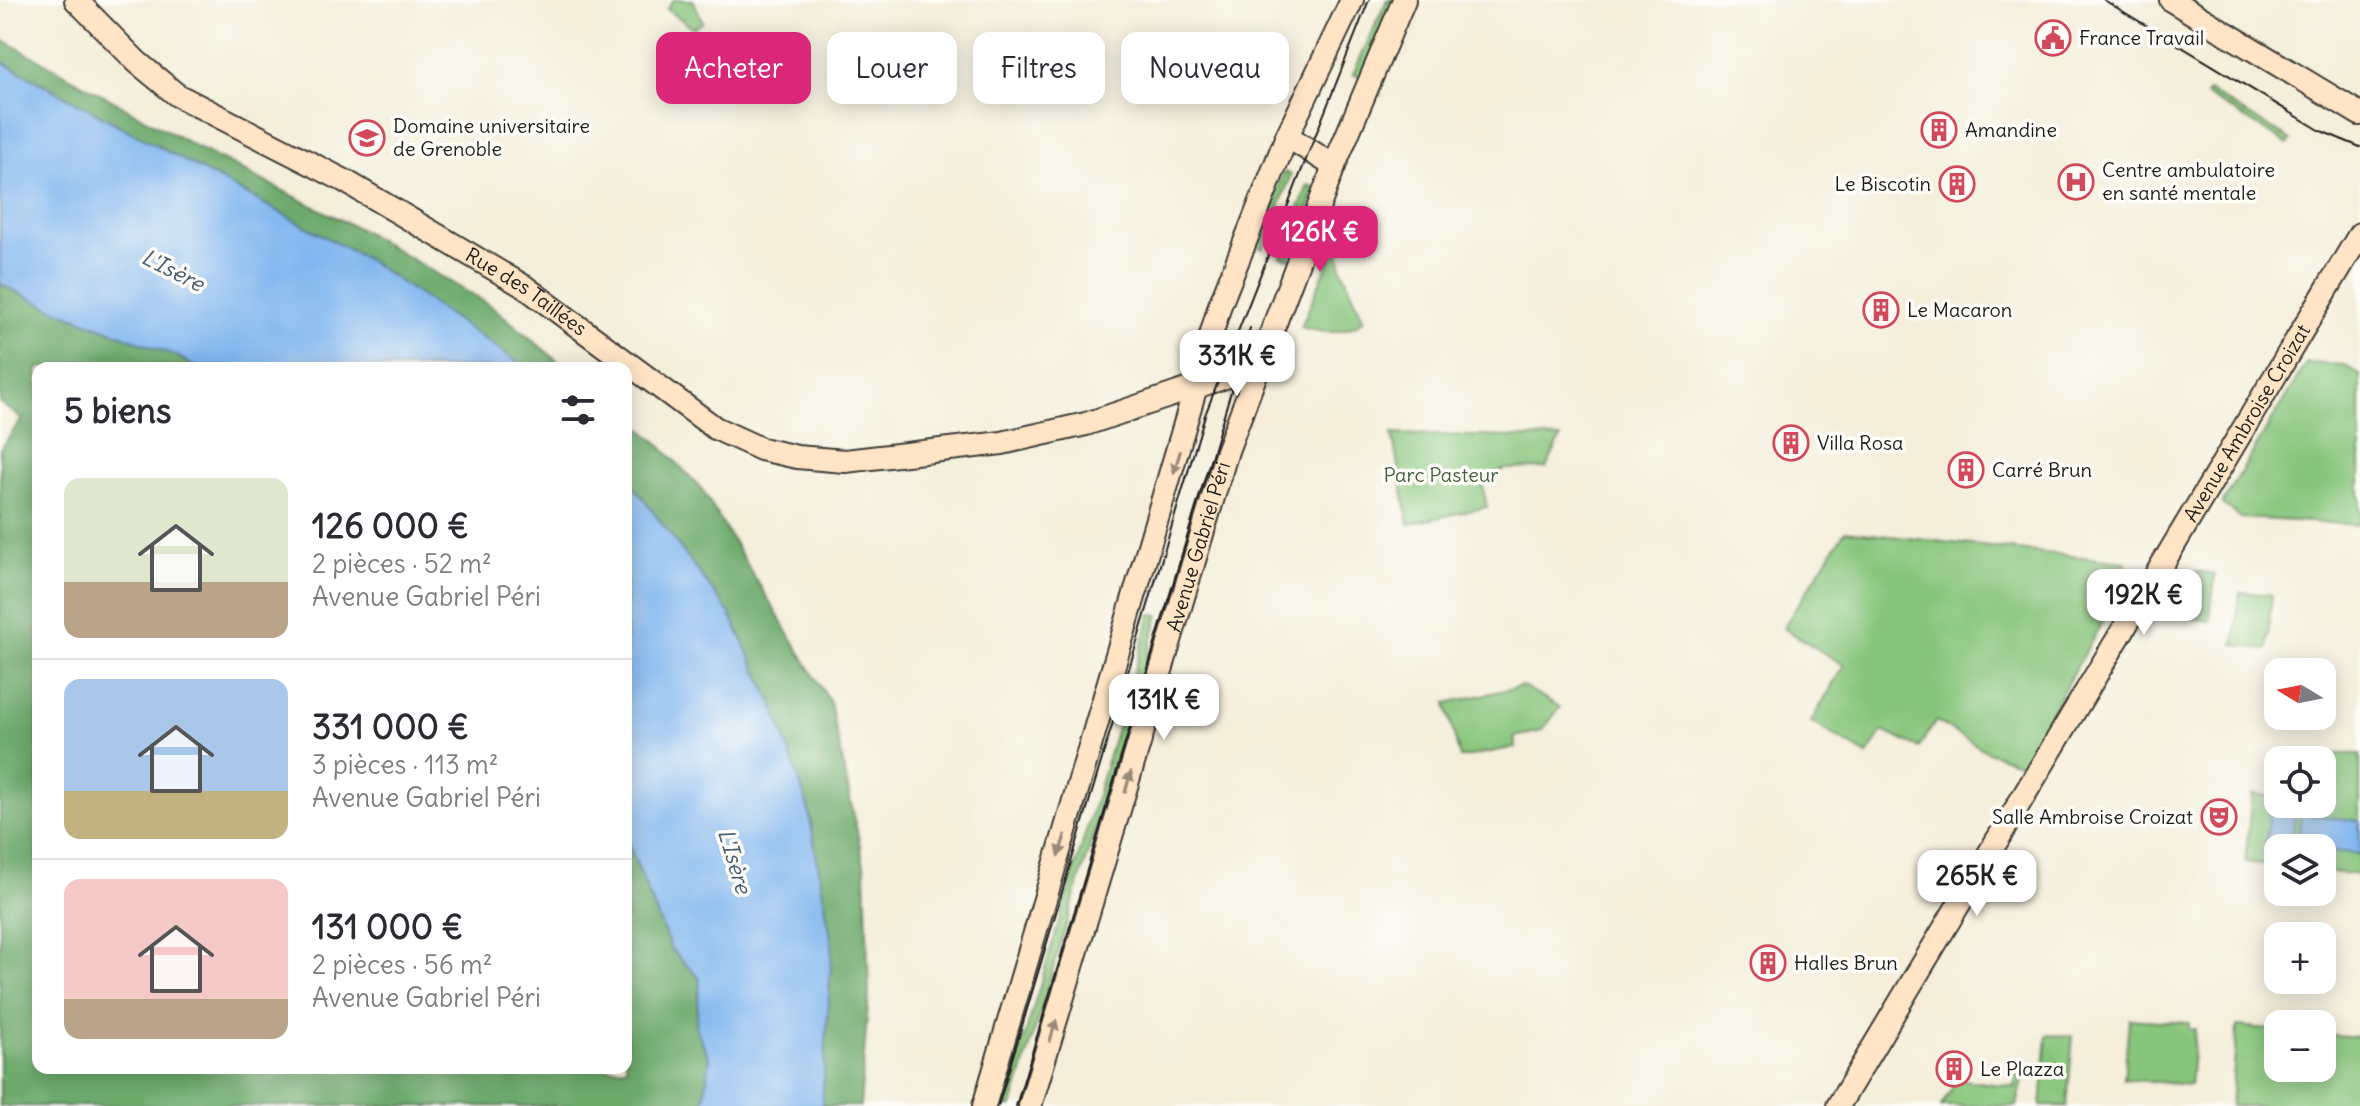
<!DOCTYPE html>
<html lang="fr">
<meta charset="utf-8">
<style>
:root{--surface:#fff;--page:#f2f2f3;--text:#2b2b33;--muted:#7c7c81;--line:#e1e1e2;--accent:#db2777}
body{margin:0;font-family:Delius,sans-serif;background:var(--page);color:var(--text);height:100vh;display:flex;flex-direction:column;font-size:30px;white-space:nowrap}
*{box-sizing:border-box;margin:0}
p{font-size:26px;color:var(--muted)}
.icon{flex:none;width:44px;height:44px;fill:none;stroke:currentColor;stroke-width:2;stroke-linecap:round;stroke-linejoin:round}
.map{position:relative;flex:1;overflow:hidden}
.details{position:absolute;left:32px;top:362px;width:600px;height:712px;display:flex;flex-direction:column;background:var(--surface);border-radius:16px;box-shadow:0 4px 20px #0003}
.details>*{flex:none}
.top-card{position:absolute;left:656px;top:32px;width:760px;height:72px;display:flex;gap:16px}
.needle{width:52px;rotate:280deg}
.fabs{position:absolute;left:2264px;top:658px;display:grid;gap:16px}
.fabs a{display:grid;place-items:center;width:72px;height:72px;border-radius:16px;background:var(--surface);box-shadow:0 4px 20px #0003;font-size:40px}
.price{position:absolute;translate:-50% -68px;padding:0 18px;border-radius:16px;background:#fff;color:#222;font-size:26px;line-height:52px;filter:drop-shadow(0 2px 4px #0008)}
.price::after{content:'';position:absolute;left:50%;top:48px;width:24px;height:18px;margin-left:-12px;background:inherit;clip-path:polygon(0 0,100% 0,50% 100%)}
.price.current{background:var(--accent);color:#fff}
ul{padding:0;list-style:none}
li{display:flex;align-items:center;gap:24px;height:200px;padding:0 32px}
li+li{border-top:2px solid var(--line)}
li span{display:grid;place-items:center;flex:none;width:224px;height:160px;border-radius:16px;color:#555}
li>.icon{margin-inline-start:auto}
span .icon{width:96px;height:96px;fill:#fffc;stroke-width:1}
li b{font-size:34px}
h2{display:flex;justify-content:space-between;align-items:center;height:96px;padding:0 32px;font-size:34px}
.tag{padding:0 28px;border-radius:16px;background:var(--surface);box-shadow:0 4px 20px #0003;font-size:28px;line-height:72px}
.tag.current{background:var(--accent);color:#fff}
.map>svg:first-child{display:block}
.green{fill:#87c57c;stroke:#52704c;stroke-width:2}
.forest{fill:#6daa6c;stroke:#446344;stroke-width:2}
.water{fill:#80b6ef;stroke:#4e6986;stroke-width:2}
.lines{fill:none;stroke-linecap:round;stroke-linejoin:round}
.secondary-casing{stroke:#3c3c38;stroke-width:26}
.secondary{stroke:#ffe4c6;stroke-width:22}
.tram{stroke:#1c1c1c;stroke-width:2}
.oneway{fill:#998a7a}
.labels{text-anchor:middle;stroke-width:7;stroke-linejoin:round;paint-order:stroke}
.poi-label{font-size:20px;fill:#1c1c1c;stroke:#fdfcf7;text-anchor:start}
.street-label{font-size:20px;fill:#1c1c1c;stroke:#fdfcf7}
.park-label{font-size:20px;fill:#476042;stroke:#fdfcf7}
.water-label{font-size:22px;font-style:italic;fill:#445a70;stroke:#fdfcf7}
</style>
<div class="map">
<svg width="2360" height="1106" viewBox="0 0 2360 1106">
<rect width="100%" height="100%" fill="#fdfcf7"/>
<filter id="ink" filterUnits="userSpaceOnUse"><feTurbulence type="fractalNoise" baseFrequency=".0125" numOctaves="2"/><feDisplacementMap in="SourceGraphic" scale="16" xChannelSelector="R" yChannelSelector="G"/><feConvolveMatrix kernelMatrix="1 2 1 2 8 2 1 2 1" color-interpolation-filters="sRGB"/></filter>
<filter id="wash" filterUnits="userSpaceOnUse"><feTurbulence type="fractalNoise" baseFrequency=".006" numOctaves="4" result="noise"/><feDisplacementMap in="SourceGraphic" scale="32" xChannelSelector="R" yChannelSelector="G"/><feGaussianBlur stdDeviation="1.8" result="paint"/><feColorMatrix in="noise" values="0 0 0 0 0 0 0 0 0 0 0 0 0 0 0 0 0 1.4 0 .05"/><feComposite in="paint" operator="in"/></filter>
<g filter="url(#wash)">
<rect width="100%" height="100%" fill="#f4eeda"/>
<path class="green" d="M 673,0 L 693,0 L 703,22 L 693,28 L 667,9 Z
M 1387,0 L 1396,0 L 1361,78 L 1353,74 Z
M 2208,91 L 2291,140 L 2288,144 L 2206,95 Z
M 1284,172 L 1291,175 L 1263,249 L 1255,246 Z
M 1308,185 L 1316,188 L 1290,259 L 1281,257 Z
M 1333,251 L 1340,253 L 1341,267 L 1364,320 C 1343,335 1326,334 1301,327 Z
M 2306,363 L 2344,365 L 2360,374 L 2360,525 L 2241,518 L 2222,504 Z
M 1392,434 L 1561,438 L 1546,468 L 1505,469 L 1481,478 L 1487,507 L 1409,524 Z
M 1845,531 L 2126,562 L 2123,586 L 2021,764 L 1988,752 L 1936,721 L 1919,748 L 1883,731 L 1867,755 L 1811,722 L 1844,665 L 1783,628 Z
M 2196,571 L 2215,574 L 2210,621 L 2190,618 Z
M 2240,592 L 2272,595 L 2267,649 L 2234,645 Z
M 1151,614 L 1159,615 L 1012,1106 L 1004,1106 Z
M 1523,686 L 1560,707 L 1542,731 L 1514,737 L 1516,747 L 1460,758 L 1446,703 Z
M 2335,754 L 2360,754 L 2360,875 L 2322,871 L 2322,848 L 2278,848 L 2278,866 L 2245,862 L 2252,794 L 2278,797 L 2278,804 L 2322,804 L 2324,760 Z
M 2129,1019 L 2189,1023 L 2189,1029 L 2195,1029 L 2190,1085 L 2124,1079 Z
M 2237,1026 L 2278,1030 L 2278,1068 L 2322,1068 L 2322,1034 L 2360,1037 L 2360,1106 L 2231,1106 Z
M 2047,1035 L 2073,1036 L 2067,1106 L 2041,1106 Z
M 2016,1074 L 2024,1075 L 2017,1106 L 1941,1106 L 1958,1079 L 2015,1087 Z"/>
<path class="forest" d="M 0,38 L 202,150 L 367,233 L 493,307 L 566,368 L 526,368 L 368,260 L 0,61 Z
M 0,284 L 56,310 L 179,357 L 196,368 L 38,368 L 38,1068 L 626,1068 L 626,838 L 671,949 L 700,979 L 696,1028 L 710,1059 L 703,1106 L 0,1106 L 0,449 L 22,419 L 0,403 Z
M 626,416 L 656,441 L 701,488 L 830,702 L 865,869 L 869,993 L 860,1106 L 822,1106 L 832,945 L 808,807 L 774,707 L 730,614 L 626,476 Z"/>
<path class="water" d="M 0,61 L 368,260 L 526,368 L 196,368 L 179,357 L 56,310 L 0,284 Z
M 626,476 L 730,614 L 774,707 L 808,807 L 832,945 L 822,1106 L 703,1106 L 710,1059 L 696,1028 L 700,979 L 671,949 L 626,838 Z
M 2269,811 L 2295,814 L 2292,847 L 2266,844 Z
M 2301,814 L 2360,821 L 2360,854 L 2297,847 Z"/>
</g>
<g filter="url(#ink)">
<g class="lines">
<defs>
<g id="secondary">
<path id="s1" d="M 76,0 L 137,62 L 177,95 L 345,181 L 525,287 L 715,428 L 761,449 L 797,457 L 845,461 L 1002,443 L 1086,424 L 1261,365"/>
<path d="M 2171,0 L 2360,114"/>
<path d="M 1287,136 L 1334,166"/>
<path d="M 984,1106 L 1220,305 L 1287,136 L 1352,0"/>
<path id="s2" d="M 1030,1106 L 1227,451 L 1334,166 L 1404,0"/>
<path id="s3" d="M 1838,1106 L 2360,234"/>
</g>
</defs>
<use href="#secondary" class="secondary-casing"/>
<use href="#secondary" class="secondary"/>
<path class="tram" d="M 2104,0 L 2321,131 L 2360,147
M 998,1106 L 1205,415 L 1369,0
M 1016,1106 L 1250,328"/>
</g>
<defs><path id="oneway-solid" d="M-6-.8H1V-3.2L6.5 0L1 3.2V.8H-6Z" transform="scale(2)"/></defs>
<g class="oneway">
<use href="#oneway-solid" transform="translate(1177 462) rotate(107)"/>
<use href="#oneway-solid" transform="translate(1128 782) rotate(-74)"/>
<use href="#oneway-solid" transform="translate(1062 845) rotate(107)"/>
<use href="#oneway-solid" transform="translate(1053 1031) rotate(-73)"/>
</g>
</g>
<defs>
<symbol id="civic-ring" viewBox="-11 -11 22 22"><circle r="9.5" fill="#fdfcf7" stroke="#d1495b" stroke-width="1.5"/><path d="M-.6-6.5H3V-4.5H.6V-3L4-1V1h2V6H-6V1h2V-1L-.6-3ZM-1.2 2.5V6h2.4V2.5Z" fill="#d1495b"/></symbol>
<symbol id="building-ring" viewBox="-11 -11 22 22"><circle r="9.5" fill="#fdfcf7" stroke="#d1495b" stroke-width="1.5"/><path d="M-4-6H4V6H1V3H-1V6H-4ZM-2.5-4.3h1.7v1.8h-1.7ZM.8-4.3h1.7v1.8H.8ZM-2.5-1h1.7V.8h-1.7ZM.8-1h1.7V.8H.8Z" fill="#d1495b"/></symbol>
<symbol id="university-ring" viewBox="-11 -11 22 22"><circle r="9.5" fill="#fdfcf7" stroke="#d1495b" stroke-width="1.5"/><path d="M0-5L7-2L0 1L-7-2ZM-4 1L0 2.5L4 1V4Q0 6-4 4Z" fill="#d1495b"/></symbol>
<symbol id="hospital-ring" viewBox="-11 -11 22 22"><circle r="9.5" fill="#fdfcf7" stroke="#d1495b" stroke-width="1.5"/><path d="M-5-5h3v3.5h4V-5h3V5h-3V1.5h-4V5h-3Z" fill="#d1495b"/></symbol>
<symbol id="theatre-ring" viewBox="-11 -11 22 22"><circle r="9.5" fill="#fdfcf7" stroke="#d1495b" stroke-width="1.5"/><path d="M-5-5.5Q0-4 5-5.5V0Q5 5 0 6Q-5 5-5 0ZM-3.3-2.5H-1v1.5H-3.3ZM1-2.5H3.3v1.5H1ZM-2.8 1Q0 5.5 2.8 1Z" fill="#d1495b"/></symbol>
</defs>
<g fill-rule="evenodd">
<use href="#civic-ring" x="2033" y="18" width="40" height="40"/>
<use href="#building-ring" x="1919" y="110" width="40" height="40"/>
<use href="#university-ring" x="347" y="118" width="40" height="40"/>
<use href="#hospital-ring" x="2056" y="162" width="40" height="40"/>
<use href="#building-ring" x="1937" y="164" width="40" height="40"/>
<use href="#building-ring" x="1861" y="290" width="40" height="40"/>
<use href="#building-ring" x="1771" y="423" width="40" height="40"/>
<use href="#building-ring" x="1946" y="450" width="40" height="40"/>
<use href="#theatre-ring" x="2199" y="797" width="40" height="40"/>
<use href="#building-ring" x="1748" y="943" width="40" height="40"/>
<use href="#building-ring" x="1934" y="1049" width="40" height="40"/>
</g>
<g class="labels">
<g class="poi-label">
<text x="2079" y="45">France Travail</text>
<text x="393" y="133">Domaine universitaire<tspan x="393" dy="23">de Grenoble</tspan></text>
<text x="1965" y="137">Amandine</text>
<text x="2102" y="177">Centre ambulatoire<tspan x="2102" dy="23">en santé mentale</tspan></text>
<text x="1931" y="191" text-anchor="end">Le Biscotin</text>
<text x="1907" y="317">Le Macaron</text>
<text x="1817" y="450">Villa Rosa</text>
<text x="1992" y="477">Carré Brun</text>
<text x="2193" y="824" text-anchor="end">Salle Ambroise Croizat</text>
<text x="1794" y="970">Halles Brun</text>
<text x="1980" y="1076">Le Plazza</text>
</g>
<g class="street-label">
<text dy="7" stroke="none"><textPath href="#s1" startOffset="540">Rue des Taillées</textPath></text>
<text dy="7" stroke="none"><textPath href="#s3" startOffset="796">Avenue Ambroise Croizat</textPath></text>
<text dy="7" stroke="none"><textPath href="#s2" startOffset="584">Avenue Gabriel Péri</textPath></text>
</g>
<g class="park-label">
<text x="1441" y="482">Parc Pasteur</text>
</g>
<g class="water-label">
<text transform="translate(173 270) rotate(27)" y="8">L'Isère</text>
<text transform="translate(735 861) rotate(73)" y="8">L'Isère</text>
</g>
</g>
</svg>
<div class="fabs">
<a><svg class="needle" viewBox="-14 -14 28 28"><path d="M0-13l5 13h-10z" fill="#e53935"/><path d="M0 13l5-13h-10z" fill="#7c7c81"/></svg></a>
<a><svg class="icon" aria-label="locate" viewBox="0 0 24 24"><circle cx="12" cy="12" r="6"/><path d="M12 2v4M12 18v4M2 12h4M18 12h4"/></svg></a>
<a><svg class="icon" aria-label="layers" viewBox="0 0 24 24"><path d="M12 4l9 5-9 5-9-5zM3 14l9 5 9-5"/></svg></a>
<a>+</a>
<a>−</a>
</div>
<b class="price current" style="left:1320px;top:274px">126K €</b>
<b class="price" style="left:1237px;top:398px">331K €</b>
<b class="price" style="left:2144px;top:637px">192K €</b>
<b class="price" style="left:1164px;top:742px">131K €</b>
<b class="price" style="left:1977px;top:918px">265K €</b>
<div class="top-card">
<a class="tag current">Acheter</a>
<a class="tag">Louer</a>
<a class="tag">Filtres</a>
<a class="tag">Nouveau</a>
</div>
<section class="details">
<h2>5 biens<svg class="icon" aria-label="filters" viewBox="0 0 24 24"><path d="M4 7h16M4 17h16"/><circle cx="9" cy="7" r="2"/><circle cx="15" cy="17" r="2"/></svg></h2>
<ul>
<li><span style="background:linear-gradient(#dfe7d0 65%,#b9a48a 0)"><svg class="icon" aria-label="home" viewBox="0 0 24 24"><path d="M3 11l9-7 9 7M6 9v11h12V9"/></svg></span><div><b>126 000 €</b><p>2 pièces · 52 m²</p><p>Avenue Gabriel Péri</p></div></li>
<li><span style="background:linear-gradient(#a9c7e8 70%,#c2b280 0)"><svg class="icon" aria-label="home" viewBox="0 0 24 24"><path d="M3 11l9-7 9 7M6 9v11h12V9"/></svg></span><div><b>331 000 €</b><p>3 pièces · 113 m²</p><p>Avenue Gabriel Péri</p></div></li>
<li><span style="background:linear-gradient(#f6c9c9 75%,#b9a48a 0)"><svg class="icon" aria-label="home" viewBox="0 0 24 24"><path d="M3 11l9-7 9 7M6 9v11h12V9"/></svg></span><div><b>131 000 €</b><p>2 pièces · 56 m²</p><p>Avenue Gabriel Péri</p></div></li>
</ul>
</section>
</div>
